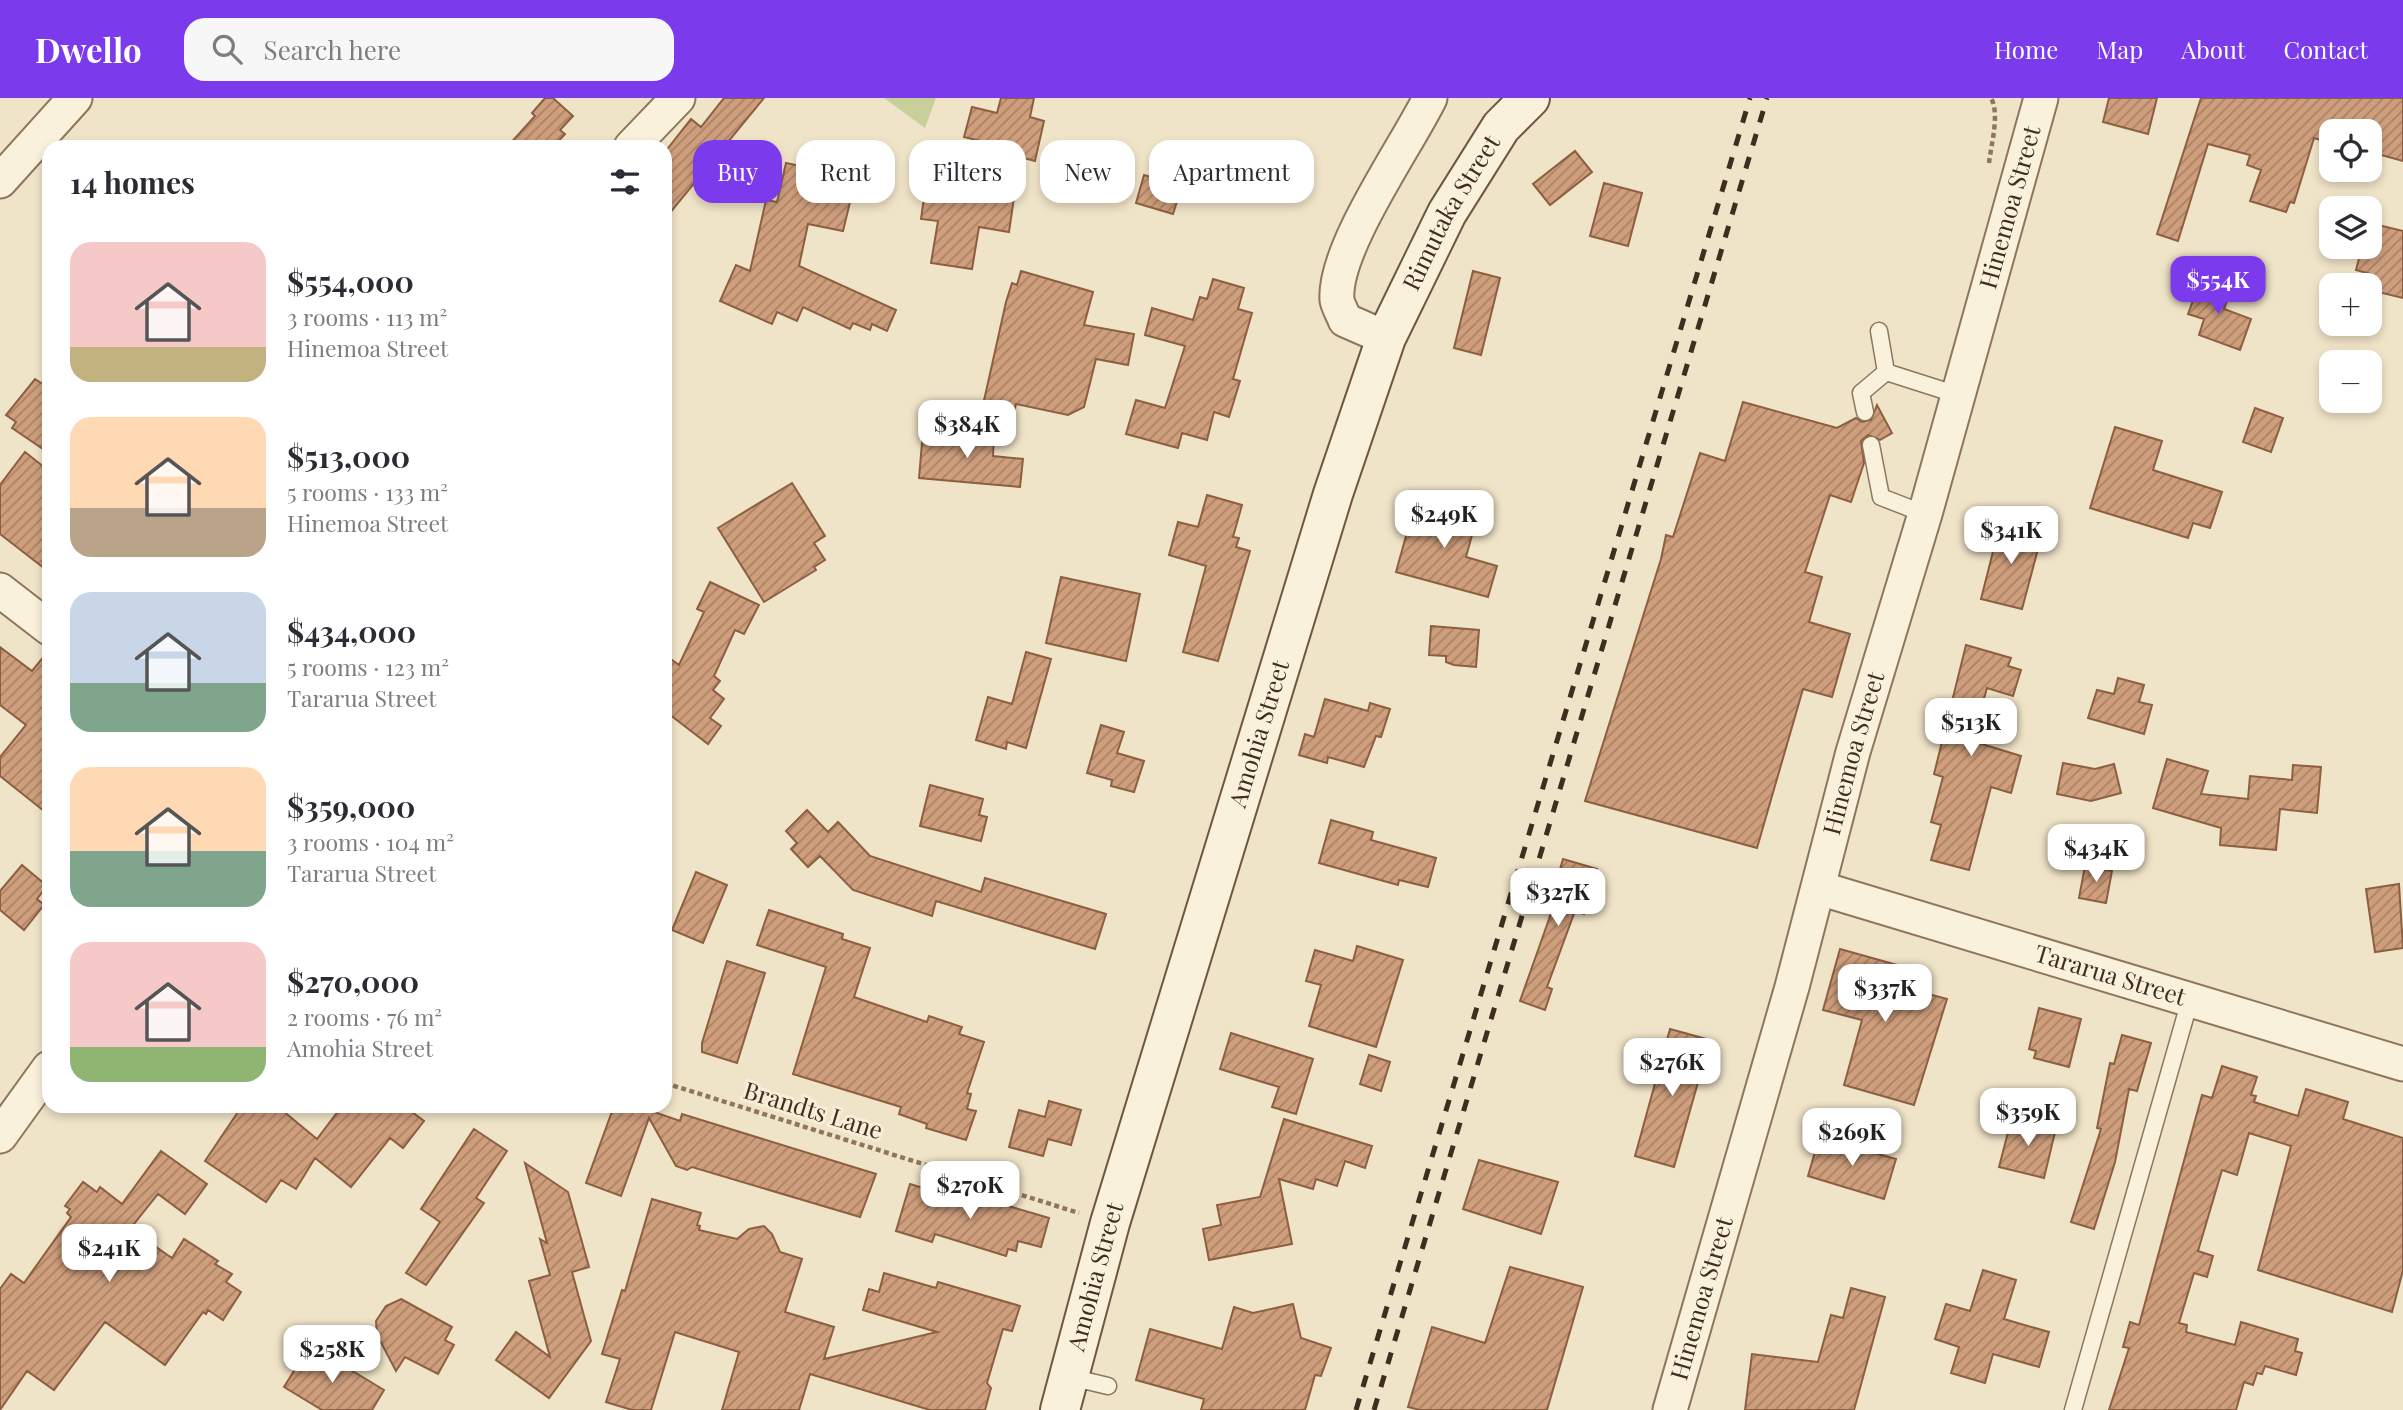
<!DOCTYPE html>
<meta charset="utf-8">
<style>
:root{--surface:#fff;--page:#f7f7f7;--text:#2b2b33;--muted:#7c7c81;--accent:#7c3aed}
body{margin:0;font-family:"Playfair Display",serif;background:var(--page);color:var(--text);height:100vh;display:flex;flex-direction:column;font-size:26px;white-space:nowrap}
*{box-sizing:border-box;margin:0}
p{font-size:23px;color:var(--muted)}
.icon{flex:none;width:38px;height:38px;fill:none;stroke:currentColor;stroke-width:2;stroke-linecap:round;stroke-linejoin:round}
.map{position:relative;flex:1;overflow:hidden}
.side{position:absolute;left:42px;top:42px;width:630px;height:973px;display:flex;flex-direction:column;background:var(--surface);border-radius:21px;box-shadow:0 4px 10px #0003}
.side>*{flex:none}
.banner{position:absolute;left:693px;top:42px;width:665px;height:63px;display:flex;gap:14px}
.tools{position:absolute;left:2319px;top:21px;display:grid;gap:14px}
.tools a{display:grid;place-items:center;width:63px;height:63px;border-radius:14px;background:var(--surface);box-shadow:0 4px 10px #0003;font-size:35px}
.price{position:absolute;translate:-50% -60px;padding:0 16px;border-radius:14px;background:#fff;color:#222;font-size:23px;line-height:46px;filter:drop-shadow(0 2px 4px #0008)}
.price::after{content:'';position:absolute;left:50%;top:42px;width:21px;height:16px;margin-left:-10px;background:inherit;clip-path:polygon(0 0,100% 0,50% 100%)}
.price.on{background:var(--accent);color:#fff}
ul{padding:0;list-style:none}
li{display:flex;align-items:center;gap:21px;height:175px;padding:0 28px}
li span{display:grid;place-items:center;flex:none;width:196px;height:140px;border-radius:21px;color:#555}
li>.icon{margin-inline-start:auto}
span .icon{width:84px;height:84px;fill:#fffc;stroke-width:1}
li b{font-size:30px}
h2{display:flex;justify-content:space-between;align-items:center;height:84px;padding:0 28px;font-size:30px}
.pill{padding:0 24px;border-radius:21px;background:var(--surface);box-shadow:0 4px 10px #0003;font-size:24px;line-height:63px}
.pill.on{background:var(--accent);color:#fff}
header{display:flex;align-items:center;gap:42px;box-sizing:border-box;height:98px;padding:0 35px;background:var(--accent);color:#fff}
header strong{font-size:33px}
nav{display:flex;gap:38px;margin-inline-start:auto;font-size:24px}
.search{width:490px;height:63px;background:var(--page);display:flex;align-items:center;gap:18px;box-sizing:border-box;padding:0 24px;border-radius:21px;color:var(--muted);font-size:26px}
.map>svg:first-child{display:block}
.green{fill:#c9cf9b}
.building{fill:url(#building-hatch);stroke:#8d5f41;stroke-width:2}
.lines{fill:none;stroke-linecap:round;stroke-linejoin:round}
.lane-casing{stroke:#8d765c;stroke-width:19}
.street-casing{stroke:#8d765c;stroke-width:37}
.secondary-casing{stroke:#6f573f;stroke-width:42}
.path{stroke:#8d765c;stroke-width:4.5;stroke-dasharray:5 3.5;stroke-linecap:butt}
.lane{stroke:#faf1dc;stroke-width:16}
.street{stroke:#faf1dc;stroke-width:33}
.secondary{stroke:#faf1dc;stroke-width:38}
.rail{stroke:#3d2e20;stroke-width:5;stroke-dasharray:12 12;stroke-linecap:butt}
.labels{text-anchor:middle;stroke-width:6;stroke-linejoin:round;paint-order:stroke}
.street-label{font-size:24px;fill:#3d2e20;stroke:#f7eed8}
</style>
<header>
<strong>Dwello</strong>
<div class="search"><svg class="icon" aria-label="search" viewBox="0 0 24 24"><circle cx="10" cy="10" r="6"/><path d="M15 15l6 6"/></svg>Search here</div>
<nav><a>Home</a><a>Map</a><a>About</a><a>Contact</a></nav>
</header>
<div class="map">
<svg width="2403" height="1312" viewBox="0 0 2403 1312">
<defs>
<pattern id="building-hatch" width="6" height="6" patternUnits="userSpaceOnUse" patternTransform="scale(1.75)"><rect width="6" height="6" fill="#cf9f7d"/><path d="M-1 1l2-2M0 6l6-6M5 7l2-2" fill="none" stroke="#a98266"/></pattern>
</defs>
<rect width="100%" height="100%" fill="#f0e4c8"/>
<path class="green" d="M 884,0 L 936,0 L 925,30 Z"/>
<path class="building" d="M 545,0 L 553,0 L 573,18 L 560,32 L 565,36 L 553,49 L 507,49 L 535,18 L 532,15 Z
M 724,0 L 764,0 L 665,121 L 665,54 L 691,21 L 701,29 Z
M 1001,0 L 1034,0 L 1030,19 L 1044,23 L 1035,63 L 1020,59 L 1009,134 L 979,129 L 972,171 L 931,165 L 938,123 L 921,121 L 928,71 L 953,74 L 951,86 L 991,92 L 1001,48 L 964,39 L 972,9 L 997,15 Z
M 2109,0 L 2157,0 L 2148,36 L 2103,24 Z
M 2201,0 L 2403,0 L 2403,63 L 2374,55 L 2380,33 L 2330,33 L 2327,44 L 2314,40 L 2294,105 L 2290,104 L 2286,114 L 2250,103 L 2261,72 L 2247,67 L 2250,57 L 2208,46 L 2178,143 L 2157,136 Z
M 1203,48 L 1270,63 L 1264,89 L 1242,84 L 1240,93 L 1196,83 Z
M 1575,53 L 1592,74 L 1550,107 L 1533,86 Z
M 786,65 L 826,73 L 823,90 L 852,96 L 843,133 L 808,126 L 799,168 L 896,212 L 887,233 L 872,226 L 870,232 L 853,225 L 850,231 L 803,209 L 797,223 L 777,214 L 772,226 L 720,203 L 736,167 L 750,173 L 766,102 L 777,104 Z
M 1144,77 L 1182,88 L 1173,116 L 1136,105 Z
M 1604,85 L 1642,95 L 1628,148 L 1590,138 Z
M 2370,125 L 2403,133 L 2403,200 L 2370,192 L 2371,176 L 2356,172 L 2362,149 L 2370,149 Z
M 1021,173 L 1093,194 L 1084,227 L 1134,236 L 1128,267 L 1096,261 L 1084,309 L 1068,317 L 1016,306 L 1014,314 L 983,307 L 1006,204 L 1012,185 L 1017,187 Z
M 1473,173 L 1500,180 L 1481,257 L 1454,250 Z
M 1213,181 L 1244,190 L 1238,211 L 1252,215 L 1233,281 L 1240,283 L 1229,319 L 1214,314 L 1207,342 L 1182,335 L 1178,350 L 1126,336 L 1136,302 L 1165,310 L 1185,248 L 1145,237 L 1152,210 L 1193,222 L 1200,199 L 1207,201 Z
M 2201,181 L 2231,192 L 2224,211 L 2251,221 L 2240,252 L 2199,237 L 2204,221 L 2188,216 Z
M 35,281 L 49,290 L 49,355 L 12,330 L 16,324 L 6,317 Z
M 1743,304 L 1837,330 L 1856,320 L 1862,324 L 1871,322 L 1877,307 L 1892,335 L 1880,342 L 1868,337 L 1861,343 L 1864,365 L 1851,404 L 1830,397 L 1805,474 L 1822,479 L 1809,524 L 1850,536 L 1832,599 L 1803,591 L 1757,750 L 1585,703 L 1661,461 L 1666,437 L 1673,439 L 1700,355 L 1725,363 Z
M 2255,310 L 2283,320 L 2271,354 L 2243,344 Z
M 2115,329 L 2162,343 L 2153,372 L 2222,394 L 2210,430 L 2193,425 L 2188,440 L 2090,410 Z
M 923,333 L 994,339 L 993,358 L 1023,361 L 1020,389 L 919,380 Z
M 25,354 L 49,373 L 49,474 L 0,436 L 0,387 Z
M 792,385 L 825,438 L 814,445 L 825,462 L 814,469 L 816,472 L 764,504 L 718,430 Z
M 1207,397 L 1242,407 L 1233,439 L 1239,440 L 1236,449 L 1250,453 L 1218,563 L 1183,554 L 1206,468 L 1169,457 L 1178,424 L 1198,429 Z
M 1416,402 L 1477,419 L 1466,459 L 1497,468 L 1488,499 L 1396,474 Z
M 2000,426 L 2042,436 L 2022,511 L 1981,501 Z
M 1061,479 L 1140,496 L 1126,563 L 1046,545 Z
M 710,484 L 759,507 L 744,536 L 735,532 L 714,578 L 720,583 L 713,592 L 724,601 L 710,620 L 721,628 L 708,646 L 665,613 L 665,557 L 679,567 L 704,514 L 697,511 Z
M 1431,528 L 1479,532 L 1476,569 L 1454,567 L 1446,564 L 1446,558 L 1429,557 Z
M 1966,547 L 2011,560 L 2008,568 L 2021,572 L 2013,598 L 1987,590 L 1972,643 L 2021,658 L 2011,695 L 1991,689 L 1969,772 L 1931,762 L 1941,727 L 1931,724 L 1943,679 L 1934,676 Z
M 0,549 L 32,573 L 49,552 L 49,717 L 0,678 L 0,659 L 26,627 L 0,607 Z
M 1026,554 L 1051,561 L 1026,650 L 1007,644 L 1006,651 L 976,642 L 988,599 L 1012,606 Z
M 2118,580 L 2144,587 L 2139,604 L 2152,607 L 2144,636 L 2088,620 L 2097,592 L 2114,596 Z
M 1325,601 L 1368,613 L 1370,605 L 1390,611 L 1381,639 L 1376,638 L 1364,669 L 1328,659 L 1327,665 L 1299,657 L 1305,636 L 1314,639 Z
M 1101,627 L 1124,634 L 1117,655 L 1144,663 L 1134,694 L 1111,688 L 1112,682 L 1087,675 Z
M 2167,661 L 2208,673 L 2201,696 L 2248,701 L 2250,678 L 2292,682 L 2293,667 L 2321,669 L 2317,715 L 2280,711 L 2276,752 L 2220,747 L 2221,730 L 2153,710 Z
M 2063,665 L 2095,671 L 2114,666 L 2121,695 L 2091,703 L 2057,696 Z
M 930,687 L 983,701 L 979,717 L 987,719 L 981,743 L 920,728 Z
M 807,712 L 828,734 L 838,724 L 870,758 L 981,794 L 985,780 L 1106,816 L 1095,851 L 936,803 L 932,818 L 853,792 L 820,758 L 808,769 L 791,751 L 797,745 L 786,733 Z
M 1331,722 L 1373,734 L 1371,742 L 1436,760 L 1428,789 L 1399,782 L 1398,787 L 1319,765 Z
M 1563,761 L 1597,771 L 1584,816 L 1575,813 L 1547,889 L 1552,891 L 1545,912 L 1520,903 L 1554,807 L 1550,806 Z
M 22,767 L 47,788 L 37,801 L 44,807 L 24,832 L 0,812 L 0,793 Z
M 2085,768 L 2112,773 L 2106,805 L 2079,800 Z
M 696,774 L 727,787 L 703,845 L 672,832 Z
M 2399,786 L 2403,850 L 2375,854 L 2366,791 Z
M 769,812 L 843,836 L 842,841 L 870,850 L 854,899 L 927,924 L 929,918 L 962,929 L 959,936 L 984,944 L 967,995 L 971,996 L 967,1011 L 976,1013 L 966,1042 L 926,1030 L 927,1026 L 899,1016 L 901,1009 L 793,976 L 826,869 L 757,847 Z
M 1357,848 L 1403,862 L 1376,949 L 1309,928 L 1321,887 L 1306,883 L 1315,852 L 1353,863 Z
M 1840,851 L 1922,874 L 1917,893 L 1947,901 L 1914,1007 L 1844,987 L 1862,922 L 1823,912 Z
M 727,863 L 765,875 L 737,965 L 702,954 L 702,945 Z
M 2039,910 L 2081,921 L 2069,969 L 2034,960 L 2036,953 L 2029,951 Z
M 1670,931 L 1710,942 L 1674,1069 L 1635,1058 Z
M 1231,935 L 1313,961 L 1296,1016 L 1272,1009 L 1279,989 L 1220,971 Z
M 2122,937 L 2151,945 L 2137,993 L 2129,991 L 2115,1064 L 2094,1131 L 2071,1124 L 2101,1031 L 2097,1030 L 2110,965 L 2114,966 Z
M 1369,957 L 1390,964 L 1381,993 L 1360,986 Z
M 2222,968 L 2257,979 L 2251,997 L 2256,998 L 2254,1004 L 2298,1018 L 2306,991 L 2348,1004 L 2343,1021 L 2403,1040 L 2403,1172 L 2392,1214 L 2258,1172 L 2291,1048 L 2249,1035 L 2237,1077 L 2222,1072 L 2198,1153 L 2213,1158 L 2207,1179 L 2194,1175 L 2179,1225 L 2187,1227 L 2186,1234 L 2235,1247 L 2241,1224 L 2298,1241 L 2295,1253 L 2302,1255 L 2296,1277 L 2265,1268 L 2262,1276 L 2257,1275 L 2253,1287 L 2244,1284 L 2236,1312 L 2109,1312 L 2129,1250 L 2123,1249 L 2130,1224 L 2139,1227 L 2202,997 L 2212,1000 Z
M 1049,1003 L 1081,1012 L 1071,1047 L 1048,1041 L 1043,1058 L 1009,1049 L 1019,1012 L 1045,1019 Z
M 242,1008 L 277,1008 L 317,1041 L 342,1008 L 404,1008 L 424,1023 L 403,1050 L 390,1040 L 351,1089 L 315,1060 L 296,1091 L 281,1082 L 266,1104 L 205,1063 Z
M 614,1008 L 637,1008 L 680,1023 L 682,1016 L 876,1076 L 860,1119 L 692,1069 L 687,1072 L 676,1068 L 649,1020 L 621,1098 L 586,1085 Z
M 2012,1019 L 2056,1030 L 2044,1080 L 1999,1069 Z
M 1284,1021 L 1372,1048 L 1365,1070 L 1345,1063 L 1337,1088 L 1316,1081 L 1313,1091 L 1279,1081 L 1292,1146 L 1209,1162 L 1203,1131 L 1221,1127 L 1217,1107 L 1260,1099 Z
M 474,1031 L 507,1053 L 476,1100 L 484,1105 L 426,1187 L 406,1175 L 440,1124 L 421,1111 Z
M 1819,1040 L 1896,1061 L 1884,1101 L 1808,1078 Z
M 161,1053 L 207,1086 L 185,1116 L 158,1096 L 130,1131 L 172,1160 L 184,1141 L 218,1163 L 215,1166 L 232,1176 L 226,1184 L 241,1194 L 223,1222 L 208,1212 L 206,1216 L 203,1214 L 165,1267 L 105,1224 L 54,1292 L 27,1273 L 0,1312 L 0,1191 L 11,1176 L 24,1185 L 71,1119 L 67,1115 L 70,1111 L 65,1108 L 83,1084 L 97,1094 L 100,1089 L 122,1106 Z
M 1479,1062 L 1558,1084 L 1541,1136 L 1463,1111 Z
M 525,1065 L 568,1094 L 589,1169 L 572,1174 L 591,1243 L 549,1300 L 496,1262 L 516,1234 L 550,1259 L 529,1183 L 550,1177 L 540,1141 L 547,1145 Z
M 910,1086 L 972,1105 L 974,1098 L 1049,1120 L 1041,1149 L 1018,1143 L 1016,1153 L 1008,1151 L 1006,1158 L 935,1136 L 932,1144 L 896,1133 Z
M 652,1101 L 701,1115 L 697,1127 L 700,1128 L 699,1132 L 737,1141 L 749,1131 L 764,1128 L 772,1136 L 780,1154 L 802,1161 L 785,1214 L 834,1229 L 824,1261 L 937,1234 L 863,1212 L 869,1191 L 879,1194 L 884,1175 L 936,1190 L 938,1184 L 1020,1208 L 1012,1233 L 1003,1231 L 987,1285 L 991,1290 L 985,1312 L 930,1312 L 810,1276 L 799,1312 L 722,1312 L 739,1254 L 675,1234 L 651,1312 L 632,1312 L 606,1304 L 620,1261 L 602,1256 L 622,1192 L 625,1193 Z
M 1510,1169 L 1583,1189 L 1547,1312 L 1420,1312 L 1408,1309 L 1432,1229 L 1485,1245 Z
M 1983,1172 L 2016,1182 L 2004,1221 L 2049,1234 L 2039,1269 L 1993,1256 L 1985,1285 L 1951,1275 L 1959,1249 L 1935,1241 L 1946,1206 L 1970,1213 Z
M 1851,1190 L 1885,1199 L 1854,1312 L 1745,1312 L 1752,1256 L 1818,1264 L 1831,1217 L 1843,1220 Z
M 401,1201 L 452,1229 L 445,1242 L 454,1247 L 438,1276 L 405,1259 L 396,1273 L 377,1237 L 376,1223 L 386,1208 Z
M 1293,1206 L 1301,1240 L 1331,1250 L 1321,1278 L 1315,1277 L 1305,1312 L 1201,1312 L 1204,1301 L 1136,1282 L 1150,1231 L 1222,1251 L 1234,1209 L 1253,1215 Z
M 313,1249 L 384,1292 L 372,1312 L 322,1312 L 284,1289 L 307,1252 L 311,1254 Z"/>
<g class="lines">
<defs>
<path id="lane" d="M 1879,233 L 1886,274
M 1886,274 L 1958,297
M 1865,314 L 1861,295 L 1886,274
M 1871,347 L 1881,399 L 1925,416
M 1070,1279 L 1108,1288
M 2073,1312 L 2190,902"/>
<g id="street">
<path d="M 631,49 L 678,0"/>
<path d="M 0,83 L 75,0"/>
<path d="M 1386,240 L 1345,222 C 1343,216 1338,208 1337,202 C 1333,151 1406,49 1430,0"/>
<path d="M 0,492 L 49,530"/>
<path id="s1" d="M 1819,790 L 2403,966"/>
<path d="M 0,1038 L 49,970"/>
<path id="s2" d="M 1670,1312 L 1792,889 L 1853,654 L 1925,416 L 2041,0"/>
</g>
<g id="secondary">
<path id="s3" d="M 1060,1312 L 1110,1125 L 1333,396 L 1386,240 L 1447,115 L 1501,29 L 1530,0"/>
</g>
</defs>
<use href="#lane" class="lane-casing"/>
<use href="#street" class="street-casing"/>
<use href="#secondary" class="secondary-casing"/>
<path class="path" d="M 1989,65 C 1991,47 2000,16 1991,0
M 665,985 L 1079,1115"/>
<use href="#lane" class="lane"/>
<use href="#street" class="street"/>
<use href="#secondary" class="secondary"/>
<path class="rail" d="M 1356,1312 L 1750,0
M 1374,1312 L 1767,0"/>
</g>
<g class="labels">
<g class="street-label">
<text dy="8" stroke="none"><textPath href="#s2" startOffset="1250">Hinemoa Street</textPath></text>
<text dy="8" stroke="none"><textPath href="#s3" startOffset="1262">Rimutaka Street</textPath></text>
<text dy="8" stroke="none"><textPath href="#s3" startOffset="705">Amohia Street</textPath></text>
<text dy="8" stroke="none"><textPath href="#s2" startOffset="682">Hinemoa Street</textPath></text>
<text dy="8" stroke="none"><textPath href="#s1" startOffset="304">Tararua Street</textPath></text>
<text transform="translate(813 1013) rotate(17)" y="8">Brandts Lane</text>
<text dy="8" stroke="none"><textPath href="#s3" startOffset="138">Amohia Street</textPath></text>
<text dy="8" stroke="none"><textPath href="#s2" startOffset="116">Hinemoa Street</textPath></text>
</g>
</g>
</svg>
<div class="tools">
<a><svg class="icon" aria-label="locate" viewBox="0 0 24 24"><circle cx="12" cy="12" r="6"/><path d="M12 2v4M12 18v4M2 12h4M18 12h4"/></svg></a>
<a><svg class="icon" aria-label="layers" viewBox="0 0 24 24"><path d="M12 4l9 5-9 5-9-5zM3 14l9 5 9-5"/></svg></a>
<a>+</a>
<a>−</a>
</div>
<b class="price on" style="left:2218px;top:218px">$554K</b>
<b class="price" style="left:967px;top:362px">$384K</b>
<b class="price" style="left:1444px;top:452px">$249K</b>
<b class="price" style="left:2011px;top:468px">$341K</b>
<b class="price" style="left:1971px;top:660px">$513K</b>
<b class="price" style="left:2096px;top:786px">$434K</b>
<b class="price" style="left:1558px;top:830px">$327K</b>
<b class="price" style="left:1885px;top:926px">$337K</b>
<b class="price" style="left:1672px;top:1000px">$276K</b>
<b class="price" style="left:2028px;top:1050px">$359K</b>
<b class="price" style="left:1852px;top:1070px">$269K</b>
<b class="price" style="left:970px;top:1123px">$270K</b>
<b class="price" style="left:109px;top:1186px">$241K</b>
<b class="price" style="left:332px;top:1287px">$258K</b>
<div class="banner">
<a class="pill on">Buy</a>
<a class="pill">Rent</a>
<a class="pill">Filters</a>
<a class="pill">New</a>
<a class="pill">Apartment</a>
</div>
<section class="side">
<h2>14 homes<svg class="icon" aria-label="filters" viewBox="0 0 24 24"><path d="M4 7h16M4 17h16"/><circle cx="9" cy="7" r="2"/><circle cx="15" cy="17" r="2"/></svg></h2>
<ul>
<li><span style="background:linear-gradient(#f6c9c9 75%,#c2b280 0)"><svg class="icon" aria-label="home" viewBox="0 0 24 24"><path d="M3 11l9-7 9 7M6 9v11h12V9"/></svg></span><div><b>$554,000</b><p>3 rooms · 113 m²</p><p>Hinemoa Street</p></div></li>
<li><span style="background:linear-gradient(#ffd9b3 65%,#b9a48a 0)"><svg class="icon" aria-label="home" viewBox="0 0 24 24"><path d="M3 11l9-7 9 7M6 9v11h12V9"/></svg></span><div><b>$513,000</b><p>5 rooms · 133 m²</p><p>Hinemoa Street</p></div></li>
<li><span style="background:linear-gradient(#c9d6e8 65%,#7fa58c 0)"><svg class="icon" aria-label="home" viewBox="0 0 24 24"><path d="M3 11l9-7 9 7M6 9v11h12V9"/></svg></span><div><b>$434,000</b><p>5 rooms · 123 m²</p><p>Tararua Street</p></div></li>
<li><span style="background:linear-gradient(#ffd9b3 60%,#7fa58c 0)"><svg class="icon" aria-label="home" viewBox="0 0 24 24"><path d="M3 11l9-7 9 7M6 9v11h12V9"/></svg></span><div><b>$359,000</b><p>3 rooms · 104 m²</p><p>Tararua Street</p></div></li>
<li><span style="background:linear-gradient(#f6c9c9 75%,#8fb573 0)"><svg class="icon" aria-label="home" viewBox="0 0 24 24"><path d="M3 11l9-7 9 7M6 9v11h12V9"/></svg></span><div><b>$270,000</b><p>2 rooms · 76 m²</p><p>Amohia Street</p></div></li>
</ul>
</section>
</div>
